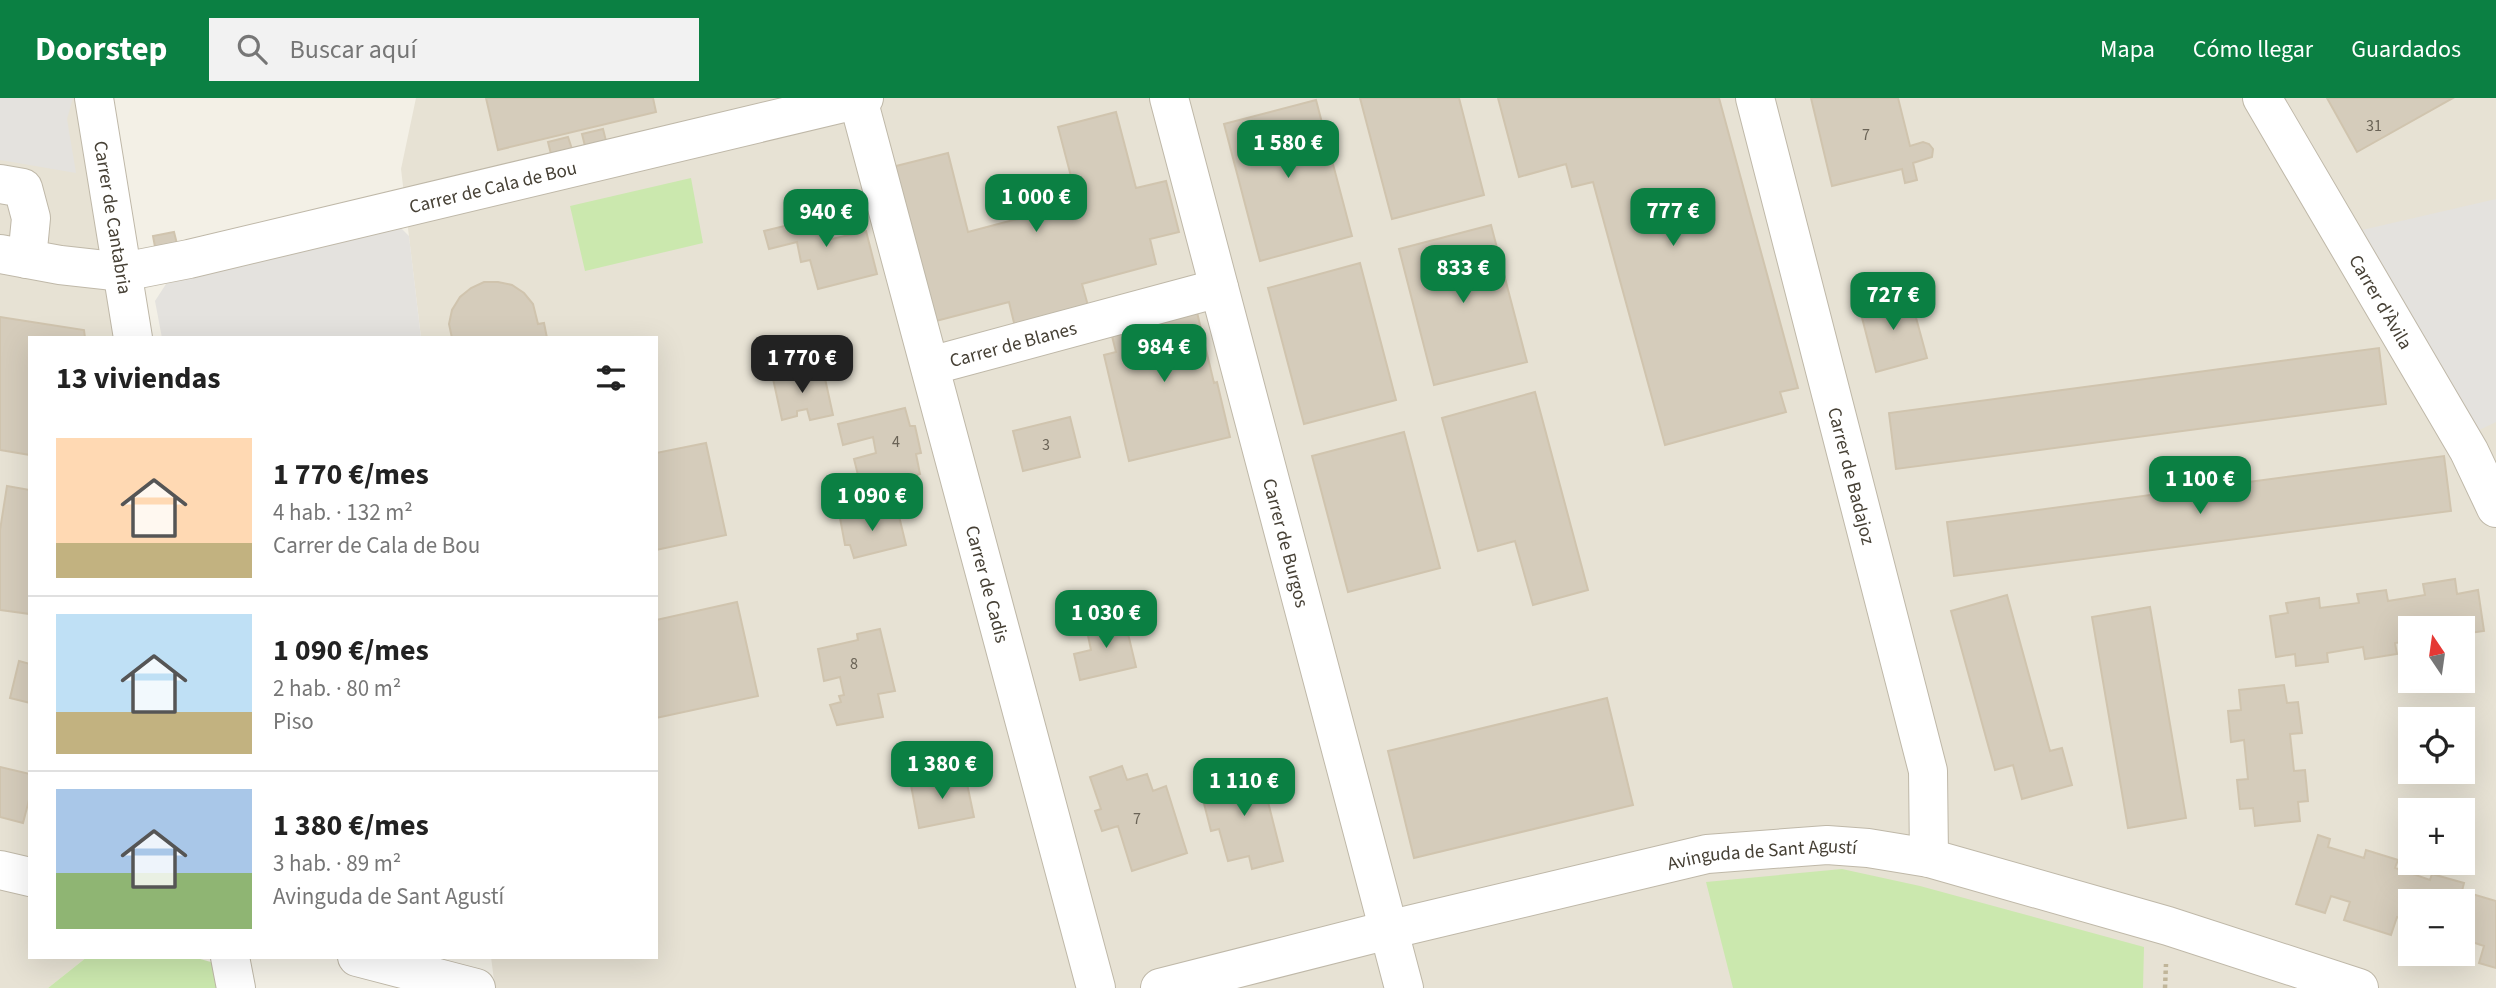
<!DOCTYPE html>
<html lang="es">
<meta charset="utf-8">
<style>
:root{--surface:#fff;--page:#f2f2f2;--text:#222;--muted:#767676;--line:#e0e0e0;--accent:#0b8043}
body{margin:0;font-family:"Source Sans 3",sans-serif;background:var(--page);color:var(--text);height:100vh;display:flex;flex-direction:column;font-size:26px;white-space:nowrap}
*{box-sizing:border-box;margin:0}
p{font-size:23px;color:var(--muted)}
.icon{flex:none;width:38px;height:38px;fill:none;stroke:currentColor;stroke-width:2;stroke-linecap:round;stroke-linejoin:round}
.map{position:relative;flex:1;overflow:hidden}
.panel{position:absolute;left:28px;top:238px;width:630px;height:623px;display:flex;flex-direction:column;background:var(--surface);border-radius:0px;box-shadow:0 7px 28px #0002}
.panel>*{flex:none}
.needle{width:46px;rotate:347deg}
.controls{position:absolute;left:2398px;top:518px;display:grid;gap:14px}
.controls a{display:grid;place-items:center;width:77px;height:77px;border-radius:0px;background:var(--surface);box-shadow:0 7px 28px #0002;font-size:35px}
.price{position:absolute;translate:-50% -60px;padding:0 16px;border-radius:14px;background:var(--accent);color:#fff;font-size:23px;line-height:46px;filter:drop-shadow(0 2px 4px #0008)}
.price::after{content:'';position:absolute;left:50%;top:42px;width:21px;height:16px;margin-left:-10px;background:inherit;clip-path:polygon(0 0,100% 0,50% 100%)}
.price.selected{background:#222;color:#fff}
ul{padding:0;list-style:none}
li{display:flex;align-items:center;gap:21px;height:175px;padding:0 28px}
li+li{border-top:2px solid var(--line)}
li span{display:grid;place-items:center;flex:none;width:196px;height:140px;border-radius:0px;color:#555}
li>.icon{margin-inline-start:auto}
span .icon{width:84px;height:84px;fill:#fffc;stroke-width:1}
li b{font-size:30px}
h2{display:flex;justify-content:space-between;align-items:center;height:84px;padding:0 28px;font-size:30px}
header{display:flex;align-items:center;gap:42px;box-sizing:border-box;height:98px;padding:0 35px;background:var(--accent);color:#fff}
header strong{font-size:33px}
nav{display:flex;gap:38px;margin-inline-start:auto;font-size:24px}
.search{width:490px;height:63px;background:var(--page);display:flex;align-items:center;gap:18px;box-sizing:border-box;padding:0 24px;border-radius:0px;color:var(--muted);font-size:26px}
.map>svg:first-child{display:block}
.residential{fill:#e7e2d4;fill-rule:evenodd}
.green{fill:#cbe8ae}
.parking{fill:#e4e2de}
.building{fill:#d5ccbb;stroke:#d0c4ae;stroke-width:2}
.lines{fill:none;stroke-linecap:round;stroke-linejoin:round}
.minor-casing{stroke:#bfb8a8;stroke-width:40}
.path{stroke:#c0b599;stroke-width:4.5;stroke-dasharray:3.5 3.5;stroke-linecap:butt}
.minor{stroke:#fff;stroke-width:38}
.labels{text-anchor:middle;stroke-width:7;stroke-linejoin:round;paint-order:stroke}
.number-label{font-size:16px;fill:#6a6356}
.street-label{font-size:19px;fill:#464035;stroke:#fff}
</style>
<header>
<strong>Doorstep</strong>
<div class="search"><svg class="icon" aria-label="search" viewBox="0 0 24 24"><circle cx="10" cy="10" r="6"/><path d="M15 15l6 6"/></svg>Buscar aquí</div>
<nav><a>Mapa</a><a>Cómo llegar</a><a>Guardados</a></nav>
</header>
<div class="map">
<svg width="2496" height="890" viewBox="0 0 2496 890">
<rect width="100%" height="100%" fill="#f3f0e6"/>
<path class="residential" d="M 0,0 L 81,0 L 119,240 L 30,240 L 30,859 L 87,859 L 48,890 L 0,890 Z
M 416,0 L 2496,0 L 2496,890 L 2143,890 L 2143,849 L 1945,890 L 495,890 L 491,859 L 656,859 L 656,240 L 421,240 L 401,71 ZM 2410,530 L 2462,530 L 2462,583 L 2410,583 ZM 2410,621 L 2462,621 L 2462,674 L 2410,674 ZM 2410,712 L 2462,712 L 2462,765 L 2410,765 ZM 2410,803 L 2462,803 L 2462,856 L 2410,856 Z"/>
<path class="green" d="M 691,80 L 703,145 L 585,173 L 570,108 Z
M 1842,771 L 1920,788 L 2144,849 L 2143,890 L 1733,890 L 1706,784 Z
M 87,859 L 193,859 L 218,866 L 221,890 L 48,890 Z"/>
<path class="parking" d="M 0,0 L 73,0 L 67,21 L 76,75 L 0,62 Z
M 2496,101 L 2496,324 L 2473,335 L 2362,132 Z
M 397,126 L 409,138 L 421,240 L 162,240 L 155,203 L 166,186 Z"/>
<path class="building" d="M 486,0 L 653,0 L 656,14 L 498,52 Z
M 1360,0 L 1459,0 L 1484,97 L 1392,121 Z
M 1498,0 L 1719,0 L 1798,290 L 1780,294 L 1786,314 L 1665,347 L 1593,84 L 1572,89 L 1566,66 L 1519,79 Z
M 1811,0 L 1898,0 L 1910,48 L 1923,44 L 1929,46 L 1933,51 L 1932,59 L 1913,65 L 1917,82 L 1905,85 L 1902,71 L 1832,88 Z
M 2327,0 L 2453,0 L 2357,54 Z
M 1316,2 L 1352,138 L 1260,163 L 1224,26 Z
M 1116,14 L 1136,90 L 1166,83 L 1179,134 L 1150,141 L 1156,166 L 1082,186 L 1090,215 L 1016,233 L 1009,204 L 932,224 L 892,69 L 948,55 L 968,134 L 1078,105 L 1058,29 Z
M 603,31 L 607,47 L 586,52 L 582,36 Z
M 568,39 L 573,54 L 552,60 L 548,44 Z
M 824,107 L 832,141 L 866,133 L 877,176 L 818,191 L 810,162 L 801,164 L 797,144 L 769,151 L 764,133 L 801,124 L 798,113 Z
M 1491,127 L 1527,264 L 1434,287 L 1399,151 Z
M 174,134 L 178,150 L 156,154 L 153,138 Z
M 1360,165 L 1396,302 L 1304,326 L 1268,190 Z
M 484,184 L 498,184 L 512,187 L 524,195 L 533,206 L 538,226 L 544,225 L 547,240 L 452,240 L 449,226 L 452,212 L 460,199 L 471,190 Z
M 1909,194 L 1927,260 L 1876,274 L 1859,208 Z
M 1195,206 L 1214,285 L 1217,284 L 1230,339 L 1129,363 L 1104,257 L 1116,254 L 1109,226 Z
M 0,219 L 84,232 L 85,240 L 30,240 L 30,357 L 0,352 Z
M 2379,250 L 2386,306 L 1896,371 L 1889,315 Z
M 799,271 L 801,281 L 824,276 L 833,317 L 810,322 L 807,311 L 797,313 L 797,318 L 782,322 L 772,276 Z
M 1535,294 L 1588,492 L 1533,507 L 1515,443 L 1478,453 L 1442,320 Z
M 905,310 L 910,328 L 915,328 L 921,355 L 916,356 L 920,376 L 897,382 L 897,378 L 880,382 L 880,377 L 859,381 L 854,361 L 876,355 L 873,339 L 843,347 L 838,326 Z
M 1070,319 L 1080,359 L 1023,373 L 1013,333 Z
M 1404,334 L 1440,470 L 1348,494 L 1312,358 Z
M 706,345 L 726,437 L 656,452 L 656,355 Z
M 2444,358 L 2451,413 L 1954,478 L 1947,424 Z
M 7,388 L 30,392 L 30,516 L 0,512 L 0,432 Z
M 872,413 L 874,420 L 898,414 L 906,447 L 854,460 L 850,447 L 845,447 L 840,420 Z
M 2455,481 L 2457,496 L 2478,492 L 2484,533 L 2462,536 L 2462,530 L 2410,530 L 2410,543 L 2395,545 L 2397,556 L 2365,561 L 2363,549 L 2327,555 L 2328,564 L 2296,568 L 2295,556 L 2276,559 L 2270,518 L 2288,515 L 2286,505 L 2319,500 L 2320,510 L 2359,505 L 2357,496 L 2386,492 L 2388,503 L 2425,497 L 2423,486 Z
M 2007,497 L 2050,653 L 2062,650 L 2072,687 L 2022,701 L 2013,667 L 1995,672 L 1951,513 Z
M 737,504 L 758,598 L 656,620 L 656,522 Z
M 2150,509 L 2186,720 L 2128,730 L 2092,519 Z
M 1124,519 L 1136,569 L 1080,582 L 1074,556 L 1091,552 L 1086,528 Z
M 880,531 L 895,593 L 878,596 L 883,619 L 837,627 L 830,607 L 841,604 L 839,598 L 844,597 L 840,579 L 824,583 L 818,551 L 858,542 L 857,536 Z
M 19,563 L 30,566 L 30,605 L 10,600 Z
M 2284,587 L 2287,605 L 2298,604 L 2302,635 L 2290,636 L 2294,673 L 2305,672 L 2308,703 L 2298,704 L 2300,723 L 2255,728 L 2253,710 L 2240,711 L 2237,682 L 2248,681 L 2244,642 L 2231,644 L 2228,613 L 2241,612 L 2239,592 Z
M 1607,600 L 1633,707 L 1414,760 L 1388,653 Z
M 1122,668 L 1127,682 L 1147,676 L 1153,693 L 1166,688 L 1187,755 L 1132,773 L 1118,728 L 1102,733 L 1095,713 L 1101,711 L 1090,679 Z
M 0,669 L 30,676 L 30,698 L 23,725 L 0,719 Z
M 965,676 L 974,719 L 919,730 L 911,687 Z
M 1237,676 L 1240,689 L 1279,679 L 1283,696 L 1267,700 L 1283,763 L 1252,771 L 1249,758 L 1228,763 L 1219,731 L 1211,733 L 1199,686 Z
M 2318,737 L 2330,741 L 2328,749 L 2364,760 L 2366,752 L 2398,762 L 2395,770 L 2430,782 L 2432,776 L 2464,785 L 2462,793 L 2496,803 L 2496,870 L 2479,865 L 2484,848 L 2466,842 L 2462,854 L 2462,803 L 2410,803 L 2410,823 L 2397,819 L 2391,837 L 2344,822 L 2350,804 L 2331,798 L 2325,815 L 2296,806 Z"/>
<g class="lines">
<defs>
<g id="minor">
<path id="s1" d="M 94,0 L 133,240"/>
<path id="s2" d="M 1169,0 L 1404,890"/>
<path id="s3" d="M 1755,0 L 1928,673 L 1929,760"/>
<path id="s4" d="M 2262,0 L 2469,353 L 2496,410"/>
<path id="s5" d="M 858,1 L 1096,890"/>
<path d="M 0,86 L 23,90 L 31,120 L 27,161"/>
<path id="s6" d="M 0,156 L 60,167 L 123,174 L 189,161 L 864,0"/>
<path id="s7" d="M 930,268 L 1219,190"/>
<path d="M 0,772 L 30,779"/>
<path d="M 230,859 L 236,890"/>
<path d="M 357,859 L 476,890"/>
<path id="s8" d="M 1160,890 L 1388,832 L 1707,756 L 1827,747 L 1868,750 L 1929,760 L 2168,828 L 2359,890"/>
</g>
</defs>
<use href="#minor" class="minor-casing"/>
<path class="path" d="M 2165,890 L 2166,866"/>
<use href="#minor" class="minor"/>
</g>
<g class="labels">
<g class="number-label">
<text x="2374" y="33">31</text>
<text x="1866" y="42">7</text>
<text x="896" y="349">4</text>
<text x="1046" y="352">3</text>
<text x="854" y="571">8</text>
<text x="1137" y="726">7</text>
</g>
<g class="street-label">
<text dy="7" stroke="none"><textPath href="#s6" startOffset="504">Carrer de Cala de Bou</textPath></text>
<text dy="7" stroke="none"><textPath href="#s1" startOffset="121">Carrer de Cantabria</textPath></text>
<text dy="7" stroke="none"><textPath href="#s4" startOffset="236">Carrer d'Àvila</textPath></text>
<text dy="7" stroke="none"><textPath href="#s7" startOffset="86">Carrer de Blanes</textPath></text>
<text dy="7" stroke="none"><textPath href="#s3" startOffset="390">Carrer de Badajoz</textPath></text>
<text dy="7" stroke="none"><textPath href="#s2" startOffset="460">Carrer de Burgos</textPath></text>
<text dy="7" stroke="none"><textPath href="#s5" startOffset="502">Carrer de Cadis</textPath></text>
<text dy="7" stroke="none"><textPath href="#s8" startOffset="618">Avinguda de Sant Agustí</textPath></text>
</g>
</g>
</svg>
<div class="controls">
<a><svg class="needle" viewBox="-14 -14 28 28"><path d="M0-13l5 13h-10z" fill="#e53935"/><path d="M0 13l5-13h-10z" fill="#767676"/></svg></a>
<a><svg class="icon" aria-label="locate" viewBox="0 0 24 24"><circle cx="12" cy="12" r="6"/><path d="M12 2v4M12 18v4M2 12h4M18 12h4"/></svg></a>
<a>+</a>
<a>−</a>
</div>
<b class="price" style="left:1288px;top:82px">1 580 €</b>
<b class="price" style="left:1036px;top:136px">1 000 €</b>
<b class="price" style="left:1673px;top:150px">777 €</b>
<b class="price" style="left:826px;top:151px">940 €</b>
<b class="price" style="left:1463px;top:207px">833 €</b>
<b class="price" style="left:1893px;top:234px">727 €</b>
<b class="price" style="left:1164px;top:286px">984 €</b>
<b class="price selected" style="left:802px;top:297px">1 770 €</b>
<b class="price" style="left:2200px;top:418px">1 100 €</b>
<b class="price" style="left:872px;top:435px">1 090 €</b>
<b class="price" style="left:1106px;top:552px">1 030 €</b>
<b class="price" style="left:942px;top:703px">1 380 €</b>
<b class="price" style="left:1244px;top:720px">1 110 €</b>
<section class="panel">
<h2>13 viviendas<svg class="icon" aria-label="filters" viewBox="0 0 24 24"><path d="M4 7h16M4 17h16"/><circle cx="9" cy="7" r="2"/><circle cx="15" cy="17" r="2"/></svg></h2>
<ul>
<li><span style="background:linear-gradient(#ffd9b3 75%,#c2b280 0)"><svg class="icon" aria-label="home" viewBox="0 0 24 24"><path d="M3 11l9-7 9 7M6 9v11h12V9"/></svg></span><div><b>1 770 €/mes</b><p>4 hab. · 132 m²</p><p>Carrer de Cala de Bou</p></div></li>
<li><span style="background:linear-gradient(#bfe0f5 70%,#c2b280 0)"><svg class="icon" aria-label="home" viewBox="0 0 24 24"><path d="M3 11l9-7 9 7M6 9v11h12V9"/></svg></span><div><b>1 090 €/mes</b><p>2 hab. · 80 m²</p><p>Piso</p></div></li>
<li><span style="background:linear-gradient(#a9c7e8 60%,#8fb573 0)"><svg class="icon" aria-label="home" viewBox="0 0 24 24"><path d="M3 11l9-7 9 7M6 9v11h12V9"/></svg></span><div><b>1 380 €/mes</b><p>3 hab. · 89 m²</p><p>Avinguda de Sant Agustí</p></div></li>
</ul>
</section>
</div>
